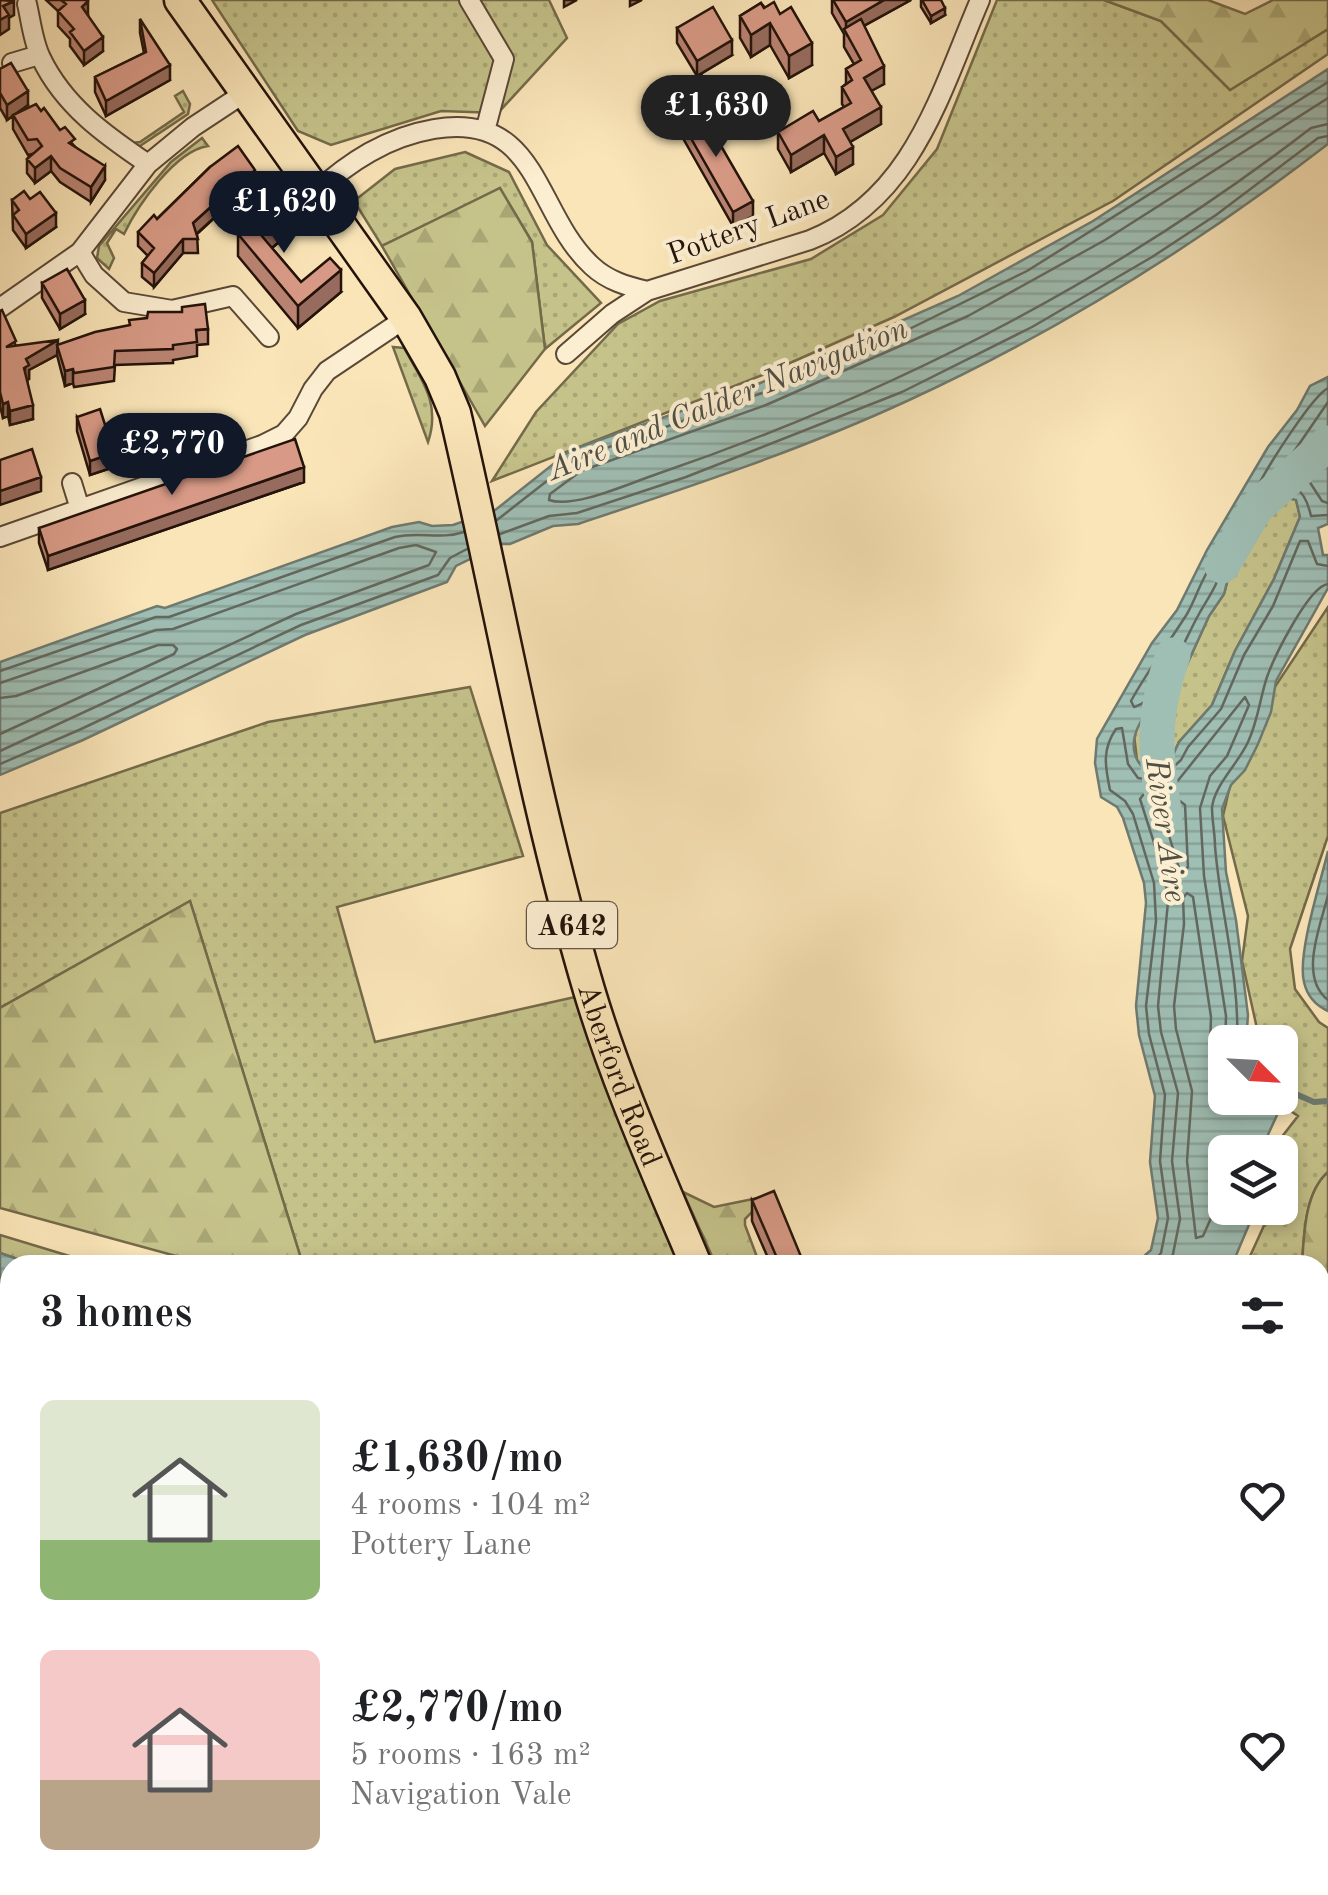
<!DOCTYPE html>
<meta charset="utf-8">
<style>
:root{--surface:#fff;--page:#f6f6f6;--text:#202124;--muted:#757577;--accent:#111827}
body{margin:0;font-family:"Old Standard TT",serif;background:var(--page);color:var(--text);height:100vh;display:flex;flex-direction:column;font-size:38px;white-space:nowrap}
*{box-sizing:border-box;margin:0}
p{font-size:32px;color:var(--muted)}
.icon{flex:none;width:55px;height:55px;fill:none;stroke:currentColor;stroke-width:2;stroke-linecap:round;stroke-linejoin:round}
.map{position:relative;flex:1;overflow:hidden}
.panel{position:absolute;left:0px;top:1255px;width:1330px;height:640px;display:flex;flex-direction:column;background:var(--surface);border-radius:30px 30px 0 0;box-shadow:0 5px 15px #0003}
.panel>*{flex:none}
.needle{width:65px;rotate:114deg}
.buttons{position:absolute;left:1208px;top:1025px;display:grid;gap:20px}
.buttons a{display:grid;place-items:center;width:90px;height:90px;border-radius:15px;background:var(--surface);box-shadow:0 5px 15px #0003;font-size:50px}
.price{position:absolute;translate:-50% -85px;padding:0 22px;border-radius:35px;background:var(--accent);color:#fff;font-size:32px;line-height:65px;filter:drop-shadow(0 2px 5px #0008)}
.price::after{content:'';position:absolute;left:50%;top:60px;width:30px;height:22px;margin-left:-15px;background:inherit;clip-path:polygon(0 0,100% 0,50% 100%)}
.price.current{background:#222;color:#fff}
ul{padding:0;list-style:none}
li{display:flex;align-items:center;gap:30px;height:250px;padding:0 40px}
li span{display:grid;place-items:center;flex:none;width:280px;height:200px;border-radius:15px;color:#555}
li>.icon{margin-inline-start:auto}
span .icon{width:120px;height:120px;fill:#fffc;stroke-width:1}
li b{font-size:42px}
h2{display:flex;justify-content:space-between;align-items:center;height:120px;padding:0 40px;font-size:42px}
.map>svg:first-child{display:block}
.grass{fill:url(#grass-dots);stroke:#746a4a;stroke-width:2.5}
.forest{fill:url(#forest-firs);stroke:#746a4a;stroke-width:2.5}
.water{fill:url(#water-rules);stroke:#6e7a70;stroke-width:2.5;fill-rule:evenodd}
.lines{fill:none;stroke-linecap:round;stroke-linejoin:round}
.shore{stroke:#62685f;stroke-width:2.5}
.stream{stroke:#6e7a70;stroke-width:6}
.river{stroke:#9fbeb4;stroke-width:35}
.street-casing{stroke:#5a4836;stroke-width:22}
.secondary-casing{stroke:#24130a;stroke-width:32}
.primary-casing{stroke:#24130a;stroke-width:35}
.street{stroke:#fceed1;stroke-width:18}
.secondary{stroke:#fceed1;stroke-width:28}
.primary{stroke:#fae5b8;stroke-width:30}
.wall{fill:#ba8473;stroke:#24130a;stroke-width:2.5}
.shaded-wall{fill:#976c5e;stroke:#24130a;stroke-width:2.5}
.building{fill:#d89a86;stroke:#24130a;stroke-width:2.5}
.labels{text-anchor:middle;stroke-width:8;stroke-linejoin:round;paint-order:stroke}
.shield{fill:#fceed1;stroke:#655546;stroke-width:2.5}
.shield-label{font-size:28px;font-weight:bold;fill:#24130a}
.street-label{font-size:30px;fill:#24130a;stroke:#fceed1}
.water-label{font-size:32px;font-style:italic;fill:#4f4f46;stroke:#fceed1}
</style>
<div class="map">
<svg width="1328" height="1895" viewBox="0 0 1328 1895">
<defs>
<pattern id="grass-dots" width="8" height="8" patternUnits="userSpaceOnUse" patternTransform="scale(2.5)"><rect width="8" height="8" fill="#c5c28a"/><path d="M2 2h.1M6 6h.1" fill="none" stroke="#a9a676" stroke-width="1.8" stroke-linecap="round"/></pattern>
<pattern id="forest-firs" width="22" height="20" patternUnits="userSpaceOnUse" patternTransform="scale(2.5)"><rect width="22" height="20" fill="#c5c28a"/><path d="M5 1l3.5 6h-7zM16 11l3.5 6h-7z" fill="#a9a676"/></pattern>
<pattern id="water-rules" width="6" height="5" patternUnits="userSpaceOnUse" patternTransform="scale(2.5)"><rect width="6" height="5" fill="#9fbeb4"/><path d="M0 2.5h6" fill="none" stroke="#89a299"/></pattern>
</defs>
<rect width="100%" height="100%" fill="#fae5b8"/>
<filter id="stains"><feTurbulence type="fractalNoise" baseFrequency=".002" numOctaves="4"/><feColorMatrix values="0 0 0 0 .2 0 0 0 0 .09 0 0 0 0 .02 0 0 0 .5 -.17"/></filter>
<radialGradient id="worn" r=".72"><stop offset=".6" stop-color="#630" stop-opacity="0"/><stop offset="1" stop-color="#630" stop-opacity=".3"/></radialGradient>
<path class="grass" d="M 212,0 L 549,0 L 567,38 L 498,113 L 441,111 L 331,145 L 298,131 Z
M 997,0 L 1104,0 L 1161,21 L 1230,90 L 1328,29 L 1328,54 L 1113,201 L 894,317 L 765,374 L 492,481 L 536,412 L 618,324 L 660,301 L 811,259 L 883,215 L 937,149 Z
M 183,91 L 190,104 L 188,114 L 137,148 L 132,143 L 140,142 L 184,112 L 175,96 Z
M 202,138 L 208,146 C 175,151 138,205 124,234 L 116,229 L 107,243 L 114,258 L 109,269 L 97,258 L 99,246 L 171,162 Z
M 465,152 L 509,172 L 547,245 L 601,303 L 545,349 L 532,242 L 500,189 L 382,246 L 354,201 L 395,169 Z
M 393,347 L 404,348 C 422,380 441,404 428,442 Z
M 1279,496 L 1296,499 L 1300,517 L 1274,579 L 1235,651 L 1212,705 L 1179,742 L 1174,753 L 1153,773 L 1148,772 L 1137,760 L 1134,735 L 1138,724 L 1168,694 L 1172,681 L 1184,671 L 1209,616 L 1224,594 L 1233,559 L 1254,540 L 1247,524 C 1256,509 1262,500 1279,496 Z
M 1328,607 L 1328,836 L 1290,949 L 1295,989 L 1319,1022 L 1328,1028 L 1328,1172 C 1304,1193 1304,1236 1302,1265 L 1246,1265 L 1272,1208 L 1280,1208 L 1280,1152 L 1274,1152 L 1274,1147 L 1298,1116 L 1273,1099 L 1280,1098 L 1280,1042 L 1260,1042 L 1242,961 L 1248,916 L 1223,816 L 1241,738 Z
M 470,687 L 523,856 L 337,907 L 375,1042 L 575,997 L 604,1081 L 680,1265 L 303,1265 L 190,901 L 0,1008 L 0,813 L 268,722 Z
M 7,1358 L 10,1361 L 10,1726 L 0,1718 L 0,1367 Z
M 511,1885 L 741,1885 L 742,1895 L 505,1895 Z"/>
<path class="forest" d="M 1104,0 L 1208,0 L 1245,14 L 1273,0 L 1328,0 L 1328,29 L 1230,90 L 1161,21 Z
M 500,188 L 532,242 L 545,349 L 485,426 L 382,246 Z
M 190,901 L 303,1265 L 209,1265 L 0,1208 L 0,1008 Z
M 1328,1172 L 1328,1293 L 1320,1287 L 1320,1265 L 1302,1265 C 1304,1236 1304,1193 1328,1172 Z
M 683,1192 L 714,1207 L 758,1198 L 760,1204 L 745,1219 L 745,1225 L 760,1265 L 716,1265 Z
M 0,1235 L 99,1265 L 34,1265 L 0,1253 Z
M 0,1845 L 10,1853 L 10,1885 L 49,1885 L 61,1895 L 0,1895 Z
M 163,1885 L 242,1885 L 248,1895 L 169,1895 Z
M 388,1885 L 511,1885 L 505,1895 L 393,1895 Z
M 741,1885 L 843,1885 L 845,1895 L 742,1895 Z"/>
<path class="water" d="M 1328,69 L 1328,144 C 1197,245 1057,332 907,401 C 801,450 689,487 578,524 L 553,526 L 510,544 L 501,544 L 456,566 L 447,582 L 305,635 L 83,740 L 0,775 L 0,662 L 157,606 L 165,608 L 392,527 L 419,522 L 432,526 L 453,525 L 494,511 L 571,450 L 758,384 L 958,296 L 1093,221 Z
M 1328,377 L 1328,524 L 1318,528 L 1323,555 L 1328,555 L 1328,588 L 1276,681 L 1271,712 L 1258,744 L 1245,770 L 1231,785 L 1222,809 L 1226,872 L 1236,920 L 1248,1015 L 1246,1042 L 1225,1042 L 1225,1098 L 1254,1098 L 1263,1107 L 1273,1107 L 1278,1113 L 1260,1152 L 1225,1152 L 1225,1208 L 1256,1208 L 1232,1265 L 1134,1265 L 1151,1250 L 1158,1218 L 1150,1162 L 1155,1096 L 1139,1035 L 1136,1006 L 1146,903 L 1144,883 L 1123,818 L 1117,807 L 1101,797 L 1095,763 L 1097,739 L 1152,643 L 1177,610 L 1207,550 L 1268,447 L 1297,410 L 1310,386 ZM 1279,496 L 1296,500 L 1300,517 L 1274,579 L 1235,651 L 1212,705 L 1179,742 L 1174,753 L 1153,773 L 1148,772 C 1116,749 1144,705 1171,694 L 1172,681 L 1184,671 L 1209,616 L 1224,594 L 1233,559 L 1254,540 L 1247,524 C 1255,509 1262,500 1279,496 Z
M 1328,851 L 1328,1011 C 1315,1005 1307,996 1304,982 C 1297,954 1321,881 1328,851 Z
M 0,1253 L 34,1265 L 10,1265 L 10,1359 L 0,1356 Z
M 0,1718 L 10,1726 L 10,1853 L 0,1845 Z
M 49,1885 L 163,1885 L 169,1895 L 61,1895 Z
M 242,1885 L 387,1885 L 393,1895 L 248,1895 Z"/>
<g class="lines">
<path class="shore" d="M 1328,98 L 1105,240 L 968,316 L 766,405 L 581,471 L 550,494 L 549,500 C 574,509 630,483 657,474 C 894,393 1113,281 1311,128 L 1328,124
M 1328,388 C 1312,396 1269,465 1259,484 L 1263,489 C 1295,483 1304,486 1311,516 L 1328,515
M 1328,402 L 1282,469 L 1285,474 L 1309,481 L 1322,501 L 1328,503
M 497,520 L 575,459 L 762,393 L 875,346 L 1027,271 L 1328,82
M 500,534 L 549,516 L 577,513 L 686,477 L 902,392 L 1032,327 L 1152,257 L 1216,215 L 1318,138 L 1328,136
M 1216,559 L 1222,564 C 1219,584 1209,596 1199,614 C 1184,640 1163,699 1134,707 L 1131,701 C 1148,670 1168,644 1187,614 C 1197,597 1203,573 1216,559 Z
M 0,671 L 156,617 L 169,617 L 395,537 C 419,531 440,540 464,532
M 0,683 L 156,630 L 173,629 L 399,548 L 416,545 L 436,552 L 429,565 L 296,614 L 0,751
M 0,698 L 16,696 L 158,645 L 173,645 L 177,649 L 174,654 L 0,734
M 0,764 L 79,730 L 301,625 L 438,575 L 450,558 L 467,549
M 1180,801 L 1185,805 L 1188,867 L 1184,871 L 1179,868 L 1162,813 Z
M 1328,895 C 1321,925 1298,977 1328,1000
M 1237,1042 C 1240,977 1220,911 1215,846 C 1215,834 1212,820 1212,808 C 1214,785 1238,764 1248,742 C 1258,721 1260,698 1267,677 C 1274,657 1309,586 1328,584
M 1225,1072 L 1215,1061 L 1210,1047 L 1211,1017 L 1193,897 L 1187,893 L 1183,898 L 1184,924 L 1174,1006 L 1176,1029 L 1192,1091 L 1187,1161 L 1196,1238 L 1203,1236 L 1225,1187
M 1150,1265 L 1161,1253 L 1168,1218 L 1160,1161 L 1165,1095 L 1149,1034 L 1146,1006 L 1156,921 L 1154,883 L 1133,814 L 1125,801 L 1110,790 C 1105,766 1102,749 1116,729 L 1122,728 L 1128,764 L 1138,778 L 1158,781 L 1181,760 L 1188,747 L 1221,709 L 1244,655 L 1273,606 L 1300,541 L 1308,541 L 1317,564 L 1328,566
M 1168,1265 L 1173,1254 L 1180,1219 L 1172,1161 L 1178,1093 L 1161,1032 L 1158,1006 L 1168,902 L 1165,877 L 1140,799 L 1143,795 L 1161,794 L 1176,783 L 1245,697 L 1249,705 L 1227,756 L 1210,776 L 1200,808 L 1204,876 L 1226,1016 L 1225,1046"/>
<path class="stream" d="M 1280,1096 L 1291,1092 L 1314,1102 L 1328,1101"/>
<path class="river" d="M 1222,566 L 1256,508 L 1328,443
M 1165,815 C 1154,753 1152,716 1173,655"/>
<defs>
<path id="street" d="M 469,0 L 504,59 L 485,131
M 27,4 C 31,21 33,42 41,58 C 64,106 105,135 148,164
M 12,63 L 39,55
M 315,193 C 349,162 387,137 434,129 C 540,111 534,213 592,266 C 608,281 627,286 647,291
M 80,252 L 94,275 L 124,302 L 172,310 L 233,296 L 269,337
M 0,308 L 80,252 L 148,164 L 193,127 L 246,92
M 566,354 L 612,314 L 647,291 L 810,240 C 913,199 940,93 980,0
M 72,483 L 80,509
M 0,537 L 262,445 L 284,434 L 298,418 L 313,389 L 327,371 L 406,318"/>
<path id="secondary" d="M 1320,1699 L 1328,1701"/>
<g id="primary">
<path id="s1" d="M 180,0 L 406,318 L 440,377 L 455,413 C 500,605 533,801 589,990 C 617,1084 658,1174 696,1265"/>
<path d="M 866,1885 L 868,1895"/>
</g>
</defs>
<use href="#street" class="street-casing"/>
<use href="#secondary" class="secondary-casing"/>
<use href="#primary" class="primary-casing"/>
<use href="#street" class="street"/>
<use href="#secondary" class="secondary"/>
<use href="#primary" class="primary"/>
</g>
<path class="wall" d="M 46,0 L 87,0 L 88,16 L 103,51 L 84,65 L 70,46 L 70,39 L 58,26 L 58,11 Z
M 832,0 L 911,0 L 864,26 L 884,84 L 871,91 L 881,124 L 850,142 L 853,164 L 836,174 L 824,153 L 791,172 L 778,149 L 778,132 L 819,121 L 844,107 L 842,104 L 842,87 L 846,84 L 846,69 L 854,64 L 844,47 L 844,34 L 832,13 Z
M 921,0 L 945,15 L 931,23 L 921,7 Z
M 761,3 L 812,65 L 789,78 L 770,45 L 751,57 L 740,38 L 740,16 Z
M 140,19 L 170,80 L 106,116 L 95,92 L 95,77 L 144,53 L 140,33 Z
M 677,28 L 732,55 L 697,76 L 677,43 Z
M 0,69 L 28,105 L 17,113 L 41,111 L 60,130 L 105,180 L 91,202 L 60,182 L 51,171 L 35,183 L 27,173 L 27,159 L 32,154 L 28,155 L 13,129 L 13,116 L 7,120 L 0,108 Z
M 685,84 L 713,101 L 699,109 L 753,216 L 733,226 L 680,133 L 680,119 L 696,110 L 685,91 Z
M 210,167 L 255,185 L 259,199 L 259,213 L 237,197 L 197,234 L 198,253 L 183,253 L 154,287 L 142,277 L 142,263 L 148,256 L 138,246 L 138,232 L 157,219 Z
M 12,200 L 56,227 L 26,248 L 13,230 Z
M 292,231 L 272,248 L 301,282 L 341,292 L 298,328 L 238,256 L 238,234 Z
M 42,283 L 85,314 L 60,329 L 42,298 Z
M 0,311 L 16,346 L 58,345 L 208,329 L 208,344 L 197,345 L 197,356 L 173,360 L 173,363 L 115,365 L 114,381 L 74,387 L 73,383 L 65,386 L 57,355 L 29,370 L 29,379 L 27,380 L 33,419 L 10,425 L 8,416 L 3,418 L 0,406 Z
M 77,417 L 114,467 L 90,475 L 77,431 Z
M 304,482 L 48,570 L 39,543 L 39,528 Z
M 752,1200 L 802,1265 L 771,1265 L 752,1221 Z"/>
<path class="shaded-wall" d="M 564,0 L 577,0 L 564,7 Z
M 630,0 L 642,0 L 630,6 Z
M 884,0 L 911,0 L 847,35 L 846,32 L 846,22 Z
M 14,1 L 14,15 L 9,18 L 9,29 L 0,35 L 0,20 L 3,6 Z
M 88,1 L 88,16 L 82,7 Z
M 945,8 L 945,15 L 931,23 L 931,16 Z
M 770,23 L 770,45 L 751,57 L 751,35 Z
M 103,37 L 103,51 L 84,65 L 84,51 Z
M 732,40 L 732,55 L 697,76 L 697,61 Z
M 812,43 L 812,65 L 789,78 L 789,56 Z
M 170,65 L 170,80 L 106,116 L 106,101 Z
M 884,66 L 884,84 L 864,95 L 864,78 Z
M 28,91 L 28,105 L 7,120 L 7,105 Z
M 713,94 L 713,101 L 696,110 L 696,103 Z
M 881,107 L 881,124 L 843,146 L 843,129 Z
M 824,135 L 824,153 L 791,172 L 791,155 Z
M 853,147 L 853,164 L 836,174 L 836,157 Z
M 51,156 L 51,171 L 35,183 L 35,168 Z
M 105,166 L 105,180 L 91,202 L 91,187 Z
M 237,183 L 237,197 L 193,237 L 193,223 Z
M 753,201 L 753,216 L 733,226 L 733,212 Z
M 292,210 L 292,231 L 261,257 L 261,235 Z
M 56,213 L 56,227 L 26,248 L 26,234 Z
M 183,239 L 183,253 L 154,287 L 154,273 Z
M 341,270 L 341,292 L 298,328 L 298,306 Z
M 85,300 L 85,314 L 60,329 L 60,314 Z
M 58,340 L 57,355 L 29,370 L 29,379 L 24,382 L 26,359 Z
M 73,369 L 73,383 L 65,386 L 65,371 Z
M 8,402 L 8,416 L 3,418 L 3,404 Z
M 33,405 L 33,419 L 10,425 L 10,411 Z
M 114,453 L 114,467 L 90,475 L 90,461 Z
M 304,467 L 304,482 L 48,570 L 48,556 Z
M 41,477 L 41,491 L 0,505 L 0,491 Z
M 802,1259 L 802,1265 L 788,1265 Z"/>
<path class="building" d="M 0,0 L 14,1 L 3,6 L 9,15 L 0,20 Z
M 61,0 L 87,0 L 88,1 L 82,7 L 103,37 L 84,51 L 70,32 L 74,29 L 58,11 L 66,4 Z
M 833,0 L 884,0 L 846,22 Z
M 922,0 L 941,0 L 945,8 L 931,16 Z
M 774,2 L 780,14 L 791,7 L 812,43 L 789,56 L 770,23 L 751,35 L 740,16 L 761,3 L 764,8 Z
M 713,7 L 732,40 L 697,61 L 677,28 Z
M 140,19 L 170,65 L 106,101 L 95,77 L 146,52 Z
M 861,19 L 884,66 L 864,78 L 881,107 L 843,129 L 853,147 L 836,157 L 824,135 L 791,155 L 778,132 L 813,111 L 819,121 L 851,103 L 842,87 L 852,80 L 846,69 L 861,60 L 844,29 Z
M 11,63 L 28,91 L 7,105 L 0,93 L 0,69 Z
M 701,74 L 713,94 L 696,103 L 685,84 Z
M 36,104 L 41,111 L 44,108 L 60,130 L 65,127 L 75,139 L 69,143 L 105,166 L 91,187 L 60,168 L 51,156 L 35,168 L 27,159 L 42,146 L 37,139 L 28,140 L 13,115 Z
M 699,108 L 753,201 L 733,212 L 680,119 Z
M 238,146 L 255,170 L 252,173 L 259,199 L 237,183 L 193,223 L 198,239 L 183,239 L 154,273 L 142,263 L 154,248 L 138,232 L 154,215 L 157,219 L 210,167 Z
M 24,191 L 30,199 L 40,192 L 56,213 L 26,234 L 13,215 L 19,210 L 12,200 Z
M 281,197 L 292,210 L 261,235 L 301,282 L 330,258 L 341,270 L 298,306 L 238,234 Z
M 67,269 L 85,300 L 60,314 L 42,283 Z
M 205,304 L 208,329 L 196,330 L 197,342 L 173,345 L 173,349 L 115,351 L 114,367 L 74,373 L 73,369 L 65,371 L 57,345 L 95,332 L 130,325 L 129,320 L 147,318 L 148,312 L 182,312 L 182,307 Z
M 2,310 L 16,341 L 6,347 L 58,340 L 26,359 L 29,365 L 24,368 L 33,405 L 10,411 L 8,402 L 3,404 L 0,392 L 0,311 Z
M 100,409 L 114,453 L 90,461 L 77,417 Z
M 295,439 L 304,467 L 48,556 L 39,528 Z
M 32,449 L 41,477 L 0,491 L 0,460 Z
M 774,1191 L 802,1259 L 788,1265 L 780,1265 L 752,1200 Z"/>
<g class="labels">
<rect class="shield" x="527" y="902" width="90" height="46" rx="8"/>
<g class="shield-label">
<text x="572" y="935">A642</text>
</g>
<g class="street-label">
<text transform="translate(748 226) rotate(-20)" y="10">Pottery Lane</text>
<text dy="10" stroke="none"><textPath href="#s1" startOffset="1180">Aberford Road</textPath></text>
</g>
<g class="water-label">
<text transform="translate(727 398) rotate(-22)" y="11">Aire and Calder Navigation</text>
<text transform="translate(1167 830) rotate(82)" y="11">River Aire</text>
</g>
</g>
<rect width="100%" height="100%" filter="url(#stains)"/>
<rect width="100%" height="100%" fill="url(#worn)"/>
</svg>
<div class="buttons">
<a><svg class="needle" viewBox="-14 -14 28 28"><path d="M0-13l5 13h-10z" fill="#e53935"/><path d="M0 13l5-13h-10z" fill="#757577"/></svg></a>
<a><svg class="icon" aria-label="layers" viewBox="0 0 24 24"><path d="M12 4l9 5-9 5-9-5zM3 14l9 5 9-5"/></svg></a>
</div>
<b class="price current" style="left:716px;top:160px">£1,630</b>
<b class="price" style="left:284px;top:256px">£1,620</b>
<b class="price" style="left:172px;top:498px">£2,770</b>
<section class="panel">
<h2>3 homes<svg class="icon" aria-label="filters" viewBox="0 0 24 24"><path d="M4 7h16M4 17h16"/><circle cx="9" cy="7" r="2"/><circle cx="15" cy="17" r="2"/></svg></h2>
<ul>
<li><span style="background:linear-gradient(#dfe7d0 70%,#8fb573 0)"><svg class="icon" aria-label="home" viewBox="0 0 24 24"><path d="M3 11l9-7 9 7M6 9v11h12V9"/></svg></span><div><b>£1,630/mo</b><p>4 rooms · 104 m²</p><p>Pottery Lane</p></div><svg class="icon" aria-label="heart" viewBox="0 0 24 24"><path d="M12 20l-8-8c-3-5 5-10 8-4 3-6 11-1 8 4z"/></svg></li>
<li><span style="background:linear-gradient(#f6c9c9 65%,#b9a48a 0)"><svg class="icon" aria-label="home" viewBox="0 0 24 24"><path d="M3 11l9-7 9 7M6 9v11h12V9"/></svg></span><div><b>£2,770/mo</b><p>5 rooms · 163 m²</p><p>Navigation Vale</p></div><svg class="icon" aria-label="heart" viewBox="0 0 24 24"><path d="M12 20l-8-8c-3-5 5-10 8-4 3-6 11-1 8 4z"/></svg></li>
</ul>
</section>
</div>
